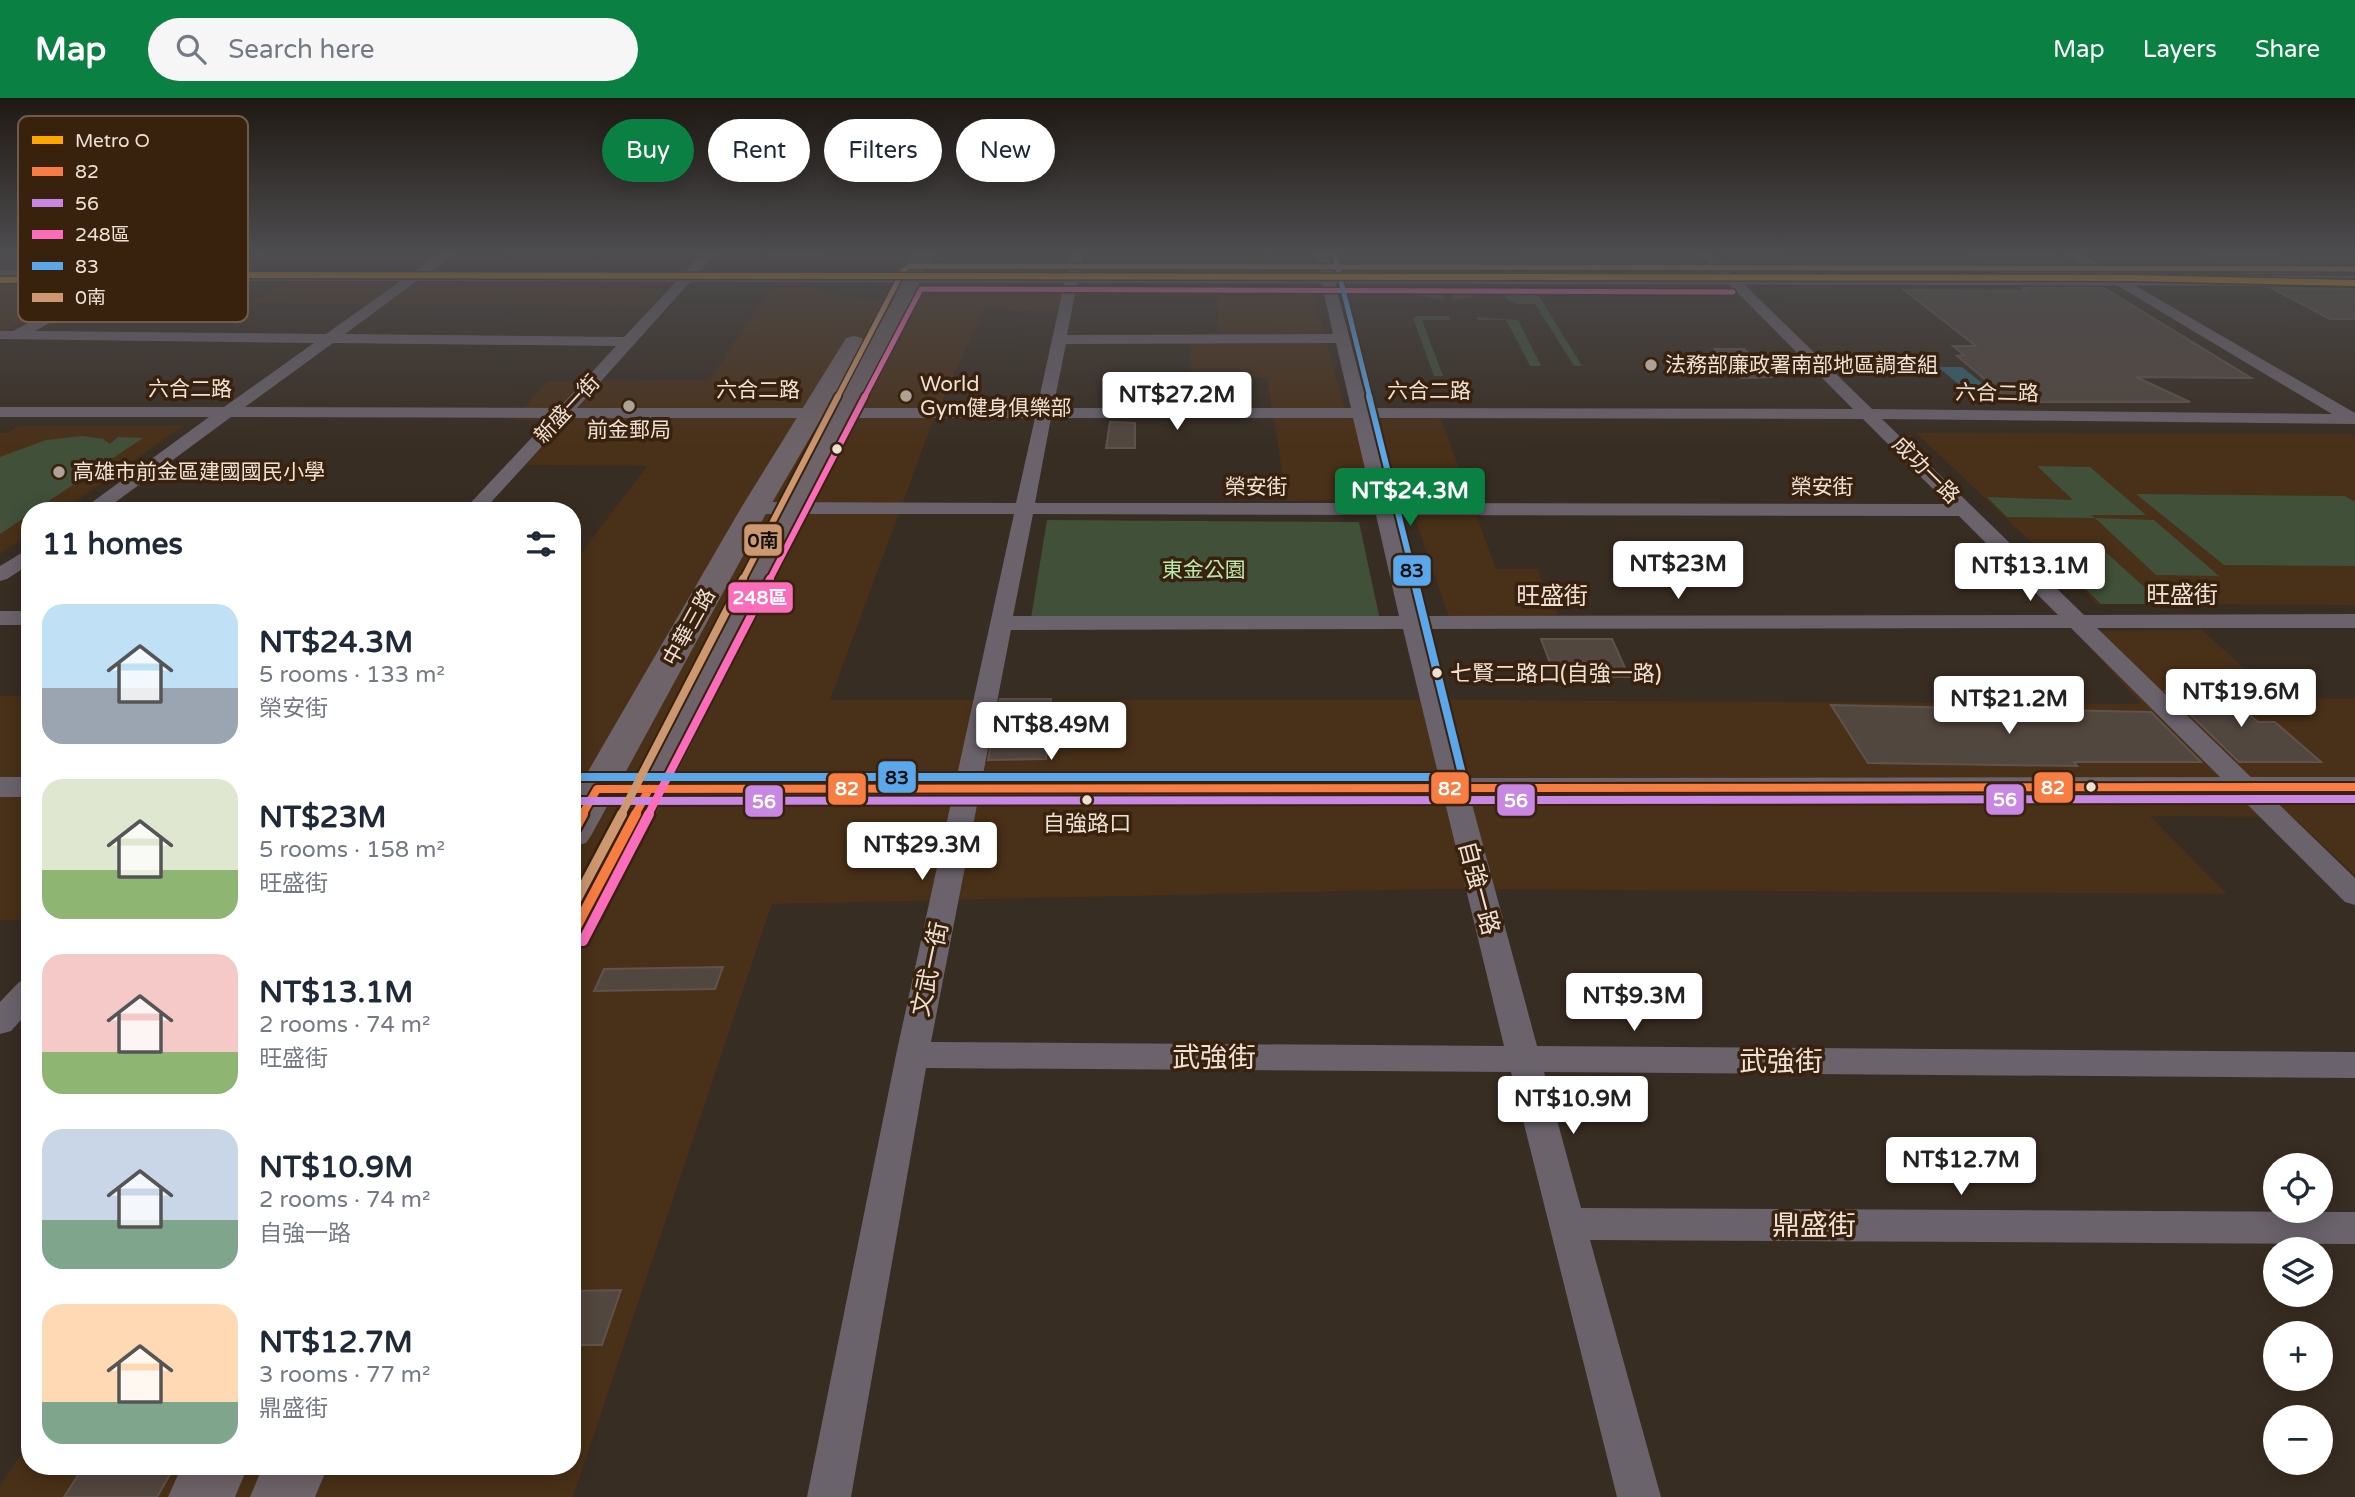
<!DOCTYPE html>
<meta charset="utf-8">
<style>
:root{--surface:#fff;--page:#f6f6f7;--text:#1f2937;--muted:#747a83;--accent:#0b8043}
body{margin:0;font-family:"Varela Round","Noto Sans TC",sans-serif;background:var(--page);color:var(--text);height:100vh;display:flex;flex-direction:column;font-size:26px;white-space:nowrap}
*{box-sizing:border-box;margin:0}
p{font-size:23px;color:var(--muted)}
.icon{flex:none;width:38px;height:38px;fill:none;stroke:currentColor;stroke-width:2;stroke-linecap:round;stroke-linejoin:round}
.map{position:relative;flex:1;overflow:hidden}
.sheet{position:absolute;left:21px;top:404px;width:560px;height:973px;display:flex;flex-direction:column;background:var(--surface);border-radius:28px;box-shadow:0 4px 18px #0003}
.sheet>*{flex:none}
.banner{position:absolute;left:602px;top:21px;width:665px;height:63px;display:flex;gap:14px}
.buttons{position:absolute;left:2263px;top:1055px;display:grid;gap:14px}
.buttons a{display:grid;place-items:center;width:70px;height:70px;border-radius:50%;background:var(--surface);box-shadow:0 4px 18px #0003;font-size:35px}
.price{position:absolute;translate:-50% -60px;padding:0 16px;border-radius:7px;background:#fff;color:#222;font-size:23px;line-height:46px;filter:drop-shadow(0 2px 4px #0008)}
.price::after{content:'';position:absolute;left:50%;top:42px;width:21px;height:16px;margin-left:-10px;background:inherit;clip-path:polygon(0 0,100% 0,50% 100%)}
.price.current{background:var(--accent);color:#fff}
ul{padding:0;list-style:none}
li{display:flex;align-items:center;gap:21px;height:175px;padding:0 21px}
li span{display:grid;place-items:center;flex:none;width:196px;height:140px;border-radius:21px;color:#555}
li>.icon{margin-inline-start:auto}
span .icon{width:84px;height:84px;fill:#fffc;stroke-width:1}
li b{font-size:30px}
h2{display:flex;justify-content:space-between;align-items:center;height:84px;padding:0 21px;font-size:30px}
.pill{padding:0 24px;border-radius:32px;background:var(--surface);box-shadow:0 4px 18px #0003;font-size:24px;line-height:63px}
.pill.current{background:var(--accent);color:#fff}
header{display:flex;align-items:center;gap:42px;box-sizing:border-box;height:98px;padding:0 35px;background:var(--accent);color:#fff}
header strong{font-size:33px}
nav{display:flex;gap:38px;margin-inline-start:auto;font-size:24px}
.search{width:490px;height:63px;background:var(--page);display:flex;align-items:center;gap:18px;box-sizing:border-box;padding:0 24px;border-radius:38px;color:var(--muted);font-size:26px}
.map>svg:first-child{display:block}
.built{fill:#493018}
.green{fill:#415038}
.water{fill:#33626f}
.building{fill:#52473f;stroke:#5f534b;stroke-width:2}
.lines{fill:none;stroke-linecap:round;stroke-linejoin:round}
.minor{fill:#6b636c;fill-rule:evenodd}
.tertiary{fill:#6b636c;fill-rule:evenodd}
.primary{fill:#6e6368;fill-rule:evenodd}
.bus-1-far1-casing{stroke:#38220e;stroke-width:12}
.bus-1-casing{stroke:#38220e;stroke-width:15}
.bus-2-casing{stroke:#38220e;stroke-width:12}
.bus-3-far3-casing{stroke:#38220e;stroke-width:8}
.bus-3-far2-casing{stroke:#38220e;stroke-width:10}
.bus-3-far1-casing{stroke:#38220e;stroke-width:12}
.bus-3-casing{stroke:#38220e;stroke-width:15}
.bus-4-far2-casing{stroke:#38220e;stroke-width:8}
.bus-4-far1-casing{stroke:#38220e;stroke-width:10}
.bus-4-casing{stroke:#38220e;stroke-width:12}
.bus-5-far3-casing{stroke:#38220e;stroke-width:8}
.bus-5-far2-casing{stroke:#38220e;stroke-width:10}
.bus-5-far1-casing{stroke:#38220e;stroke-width:12}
.bus-5-casing{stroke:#38220e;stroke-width:15}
.bus-1-far1{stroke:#f77d43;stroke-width:8}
.bus-1{stroke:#f77d43;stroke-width:10}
.bus-2{stroke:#c787e3;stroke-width:8}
.bus-3-far3{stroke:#fb6dba;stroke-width:5}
.bus-3-far2{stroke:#fb6dba;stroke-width:6}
.bus-3-far1{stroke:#fb6dba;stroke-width:8}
.bus-3{stroke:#fb6dba;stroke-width:10}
.bus-4-far2{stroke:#5aa8eb;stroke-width:5}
.bus-4-far1{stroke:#5aa8eb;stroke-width:6}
.bus-4{stroke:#5aa8eb;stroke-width:8}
.bus-5-far3{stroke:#cd976f;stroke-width:5}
.bus-5-far2{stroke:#cd976f;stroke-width:6}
.bus-5-far1{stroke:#cd976f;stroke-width:8}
.bus-5{stroke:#cd976f;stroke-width:10}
.metro-1-casing{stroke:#38220e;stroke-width:9}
.metro-1{stroke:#ffa500;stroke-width:6}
.poi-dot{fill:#aea195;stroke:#38220e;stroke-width:2.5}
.bus-dot{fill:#eee0d3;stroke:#38220e;stroke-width:2.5}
.labels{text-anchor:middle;stroke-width:7;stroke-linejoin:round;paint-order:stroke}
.far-poi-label{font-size:21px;fill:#eee0d3;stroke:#38220e;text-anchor:start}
.far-street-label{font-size:21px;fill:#eee0d3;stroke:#38220e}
.far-park-label{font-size:21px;fill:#bbe8ad;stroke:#38220e}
.bus-label{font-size:22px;fill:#eee0d3;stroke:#38220e;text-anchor:start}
.street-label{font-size:24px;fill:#eee0d3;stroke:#38220e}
.near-street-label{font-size:28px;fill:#eee0d3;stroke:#38220e}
.key{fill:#38220e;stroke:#6f5b49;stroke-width:2}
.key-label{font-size:19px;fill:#eee0d3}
.line-badge{stroke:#38220e;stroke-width:2.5}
.badge-label{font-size:19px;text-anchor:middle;font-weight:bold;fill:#fff}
.pale-badge-label{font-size:19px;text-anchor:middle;font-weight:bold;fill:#111}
</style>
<header>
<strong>Map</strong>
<div class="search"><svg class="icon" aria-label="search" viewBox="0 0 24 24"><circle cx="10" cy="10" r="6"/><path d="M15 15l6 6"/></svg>Search here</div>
<nav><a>Map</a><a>Layers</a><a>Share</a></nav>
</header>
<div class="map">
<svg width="2355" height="1399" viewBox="0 0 2355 1399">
<rect width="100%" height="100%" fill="#382d22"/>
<path class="built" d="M 0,155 L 95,155 L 74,166 L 0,165 Z
M 182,155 L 266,155 L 254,163 L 171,161 Z
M 603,155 L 833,155 L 809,165 L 591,165 Z
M 283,184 L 670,184 L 648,210 L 251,205 Z
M 775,184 L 799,184 L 840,198 L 874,202 L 918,200 L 973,186 L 1069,187 L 1059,213 L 984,211 L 934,320 L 830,602 L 1475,602 L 2141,606 L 2075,533 L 2202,532 L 2277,600 L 2355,601 L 2355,777 L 2293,719 L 2150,718 L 2227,796 L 1440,791 L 772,806 L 573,1399 L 0,1399 L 0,1387 L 30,1344 L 30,1368 L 572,1368 L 572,467 L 647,368 L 526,367 L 566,323 L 512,322 L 548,283 L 709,282 Z
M 0,185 L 85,185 L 87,190 L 0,236 Z
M 1216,187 L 1292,187 L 1312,193 L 1348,321 L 1441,321 L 1496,471 L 1537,471 L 1558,517 L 1449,519 L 1408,401 L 1287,403 L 1267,280 L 1191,280 L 1190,238 L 1219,238 Z
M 18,328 L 183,328 L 62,413 L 30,413 L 30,435 L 0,456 L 0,335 L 7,335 Z
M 1916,335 L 2351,336 L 2355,339 L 2355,507 L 2097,506 Z
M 0,598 L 30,598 L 30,822 L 0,822 Z"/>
<path class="green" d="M 1401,189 C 1418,189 1433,192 1448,191 L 1447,189 L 1483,189 L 1484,191 L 1474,199 L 1454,202 L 1451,198 L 1457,194 L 1454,192 L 1451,197 L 1443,197 L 1444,202 L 1414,197 Z
M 1506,190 L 1534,190 L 1582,268 L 1574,268 L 1535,206 L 1516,206 L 1504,200 L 1509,195 Z
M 1418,218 L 1449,218 L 1450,222 L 1422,222 L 1443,278 L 1434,278 L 1413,220 Z
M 1476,219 L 1518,222 L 1541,268 L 1530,268 L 1506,222 L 1478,222 Z
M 83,338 L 103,341 L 110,346 L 118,339 L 143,340 L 34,413 L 30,413 L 30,416 L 0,436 L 0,359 L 46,342 Z
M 2037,368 L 2090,369 L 2146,417 L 2091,417 L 2095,420 L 2154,422 L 2219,478 L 2156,477 L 2095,420 L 2007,419 L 1987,399 L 2073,402 Z
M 2136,396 L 2345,398 L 2355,404 L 2355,468 L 2224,467 Z
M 1047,422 L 1359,424 L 1380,522 L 1031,520 Z
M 2041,448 L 2100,449 L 2163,506 L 2101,506 Z"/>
<path class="water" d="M 1938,269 L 1962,269 L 1993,294 L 1968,294 Z"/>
<path class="building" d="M 1970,155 L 2047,155 L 2079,175 L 1999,174 Z
M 2202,155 L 2277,155 L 2319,175 L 2241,175 Z
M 2022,190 L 2104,190 L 2251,280 L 2136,279 L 2190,304 L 2012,304 L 1957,258 L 1964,257 L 1953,248 L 1976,248 L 1904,192 L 2028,193 Z
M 2271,190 L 2351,191 L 2355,192 L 2355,221 L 2330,221 Z
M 1715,251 L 1744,251 L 1771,279 L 1741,280 Z
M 1110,324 L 1135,325 L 1135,350 L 1106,350 Z
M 1541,541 L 1612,541 L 1629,579 L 1555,578 Z
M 2166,593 L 2223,593 L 2258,624 L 2275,624 L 2321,664 L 2239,664 Z
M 1000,601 L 1051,601 L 1046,661 L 988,662 Z
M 1831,607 L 2151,614 L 2201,664 L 2074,664 L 2077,668 L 1868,665 Z
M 723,869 L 715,891 L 594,893 L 604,871 Z
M 621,1192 L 602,1247 L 572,1247 L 572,1193 Z
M 84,1368 L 175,1368 L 157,1399 L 64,1399 Z"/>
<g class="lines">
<path class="minor" d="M 161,155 L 177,155 L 35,233 L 326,236 L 440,155 L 455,155 L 345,236 L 624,239 L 703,155 L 716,155 L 577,310 L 1037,310 L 1071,155 L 1083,155 L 1067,237 L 1333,236 L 1315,155 L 1327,155 L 1368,310 L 1853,311 L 1698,155 L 1712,155 L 1872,311 L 2332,316 L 2063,155 L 2079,155 L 2355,315 L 2355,326 L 1882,321 L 2084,517 L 2355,516 L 2355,530 L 2097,530 L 2355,780 L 2355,807 L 2345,804 L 2071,530 L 1425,531 L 1537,948 L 2355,954 L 2355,980 L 1544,974 L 1581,1110 L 2355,1114 L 2355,1146 L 1590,1142 L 1661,1399 L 1617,1399 L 1511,974 L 926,970 L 851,1399 L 807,1399 L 896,957 L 1014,416 L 755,416 L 745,410 L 755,404 L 1016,405 L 1035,320 L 568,320 L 483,413 L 463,413 L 550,320 L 231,319 L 113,406 L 260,407 L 270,413 L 80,413 L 209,319 L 0,319 L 0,309 L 224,309 L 314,245 L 0,241 L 0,233 L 13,233 ZM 333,245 L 616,248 L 559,310 L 245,309 ZM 1336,245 L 1351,310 L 1053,310 L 1066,246 ZM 1051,320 L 1353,320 L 1373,405 L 1035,405 ZM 1370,320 L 1863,321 L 1948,406 L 1392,405 ZM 1033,416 L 1376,417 L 1399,518 L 1013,518 ZM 1395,417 L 1959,418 L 2058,517 L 1421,518 ZM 1403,531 L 1504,948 L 931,944 L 1011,532 Z
M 30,450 L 30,466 L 7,481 L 0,483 L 0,468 Z
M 0,513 L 30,513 L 30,527 L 0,527 Z
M 30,881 L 30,912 L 11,933 L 0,936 L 0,904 L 19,884 Z"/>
<path class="tertiary" d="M 0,172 L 2355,178 L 2355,188 L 0,182 Z
M 0,679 L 30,679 L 30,699 L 0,699 Z
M 2355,679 L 2355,699 L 572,701 L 572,681 Z"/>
<path class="primary" d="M 914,155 L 932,155 L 911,206 L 805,410 L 696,637 L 594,837 L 587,848 L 572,852 L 572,797 L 660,637 L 777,410 L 891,206 Z
M 854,238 L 862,240 L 865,245 L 769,410 L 592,736 L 586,745 L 572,749 L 572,701 L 741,410 L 843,245 L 846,240 Z
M 182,1368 L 248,1368 L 235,1399 L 168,1399 Z
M 263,1368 L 328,1368 L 315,1399 L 250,1399 Z"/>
<defs>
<path id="bus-1-far1" d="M 582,717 L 597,691 L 2355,689
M 635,717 L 649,691"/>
<path id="bus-1" d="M 572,736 L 583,716
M 572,837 L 636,716"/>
<path id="bus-2" d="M 572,703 L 2355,701"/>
<path id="bus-3-far3" d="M 864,300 L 921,191 L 1733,194"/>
<path id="bus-3-far2" d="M 769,483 L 865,298"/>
<path id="bus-3-far1" d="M 648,717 L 770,481"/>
<path id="bus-3" d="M 583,843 L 649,716"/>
<path id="bus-4-far2" d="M 1334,155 L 1370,300"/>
<path id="bus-4-far1" d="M 1369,298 L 1415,483"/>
<path id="bus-4" d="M 1414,481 L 1465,688
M 572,679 L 1453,679"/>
<path id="bus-5-far3" d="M 837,300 L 903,173 L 909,168 L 2355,171"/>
<path id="bus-5-far2" d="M 742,483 L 838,298"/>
<path id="bus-5-far1" d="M 621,717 L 743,481"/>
<path id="bus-5" d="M 572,810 L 622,716"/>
</defs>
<use href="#bus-1-far1" class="bus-1-far1-casing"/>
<use href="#bus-1" class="bus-1-casing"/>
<use href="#bus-2" class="bus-2-casing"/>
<use href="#bus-3-far3" class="bus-3-far3-casing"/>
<use href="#bus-3-far2" class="bus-3-far2-casing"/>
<use href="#bus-3-far1" class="bus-3-far1-casing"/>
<use href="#bus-3" class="bus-3-casing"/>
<use href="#bus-4-far2" class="bus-4-far2-casing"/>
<use href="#bus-4-far1" class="bus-4-far1-casing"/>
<use href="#bus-4" class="bus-4-casing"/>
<use href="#bus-5-far3" class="bus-5-far3-casing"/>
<use href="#bus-5-far2" class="bus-5-far2-casing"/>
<use href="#bus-5-far1" class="bus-5-far1-casing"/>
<use href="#bus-5" class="bus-5-casing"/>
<use href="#bus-1-far1" class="bus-1-far1"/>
<use href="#bus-1" class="bus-1"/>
<use href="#bus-2" class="bus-2"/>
<use href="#bus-3-far3" class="bus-3-far3"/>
<use href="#bus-3-far2" class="bus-3-far2"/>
<use href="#bus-3-far1" class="bus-3-far1"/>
<use href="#bus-3" class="bus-3"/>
<use href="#bus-4-far2" class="bus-4-far2"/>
<use href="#bus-4-far1" class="bus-4-far1"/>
<use href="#bus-4" class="bus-4"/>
<use href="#bus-5-far3" class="bus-5-far3"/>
<use href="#bus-5-far2" class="bus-5-far2"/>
<use href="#bus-5-far1" class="bus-5-far1"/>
<use href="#bus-5" class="bus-5"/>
<defs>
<path id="metro-1" d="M 0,182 L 250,177 L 2132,180 L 2355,185"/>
</defs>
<use href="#metro-1" class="metro-1-casing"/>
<use href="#metro-1" class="metro-1"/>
</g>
<linearGradient id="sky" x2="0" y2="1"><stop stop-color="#1f1913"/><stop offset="0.44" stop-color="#4d4c4f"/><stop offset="1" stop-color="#4d4c4f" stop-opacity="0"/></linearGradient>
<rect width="2355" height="351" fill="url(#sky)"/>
<g class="poi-dot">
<circle cx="1651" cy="267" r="7"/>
<circle cx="906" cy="298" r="7"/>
<circle cx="629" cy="308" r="7"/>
<circle cx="59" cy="374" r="7"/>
</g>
<g class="bus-dot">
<circle cx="837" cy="351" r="6"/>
<circle cx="1437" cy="575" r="6"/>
<circle cx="2091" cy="689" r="6"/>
<circle cx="1087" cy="702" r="6"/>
</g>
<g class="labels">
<g class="far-poi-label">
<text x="1665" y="274">法務部廉政署南部地區調查組</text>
<text x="920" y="293">World<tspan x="920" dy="24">Gym健身俱樂部</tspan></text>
<text x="629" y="339" text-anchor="middle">前金郵局</text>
<text x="73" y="381">高雄市前金區建國國民小學</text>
</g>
<g class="far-street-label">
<text x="190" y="298">六合二路</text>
<text x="758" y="299">六合二路</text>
<text x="1429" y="300">六合二路</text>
<text transform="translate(1997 295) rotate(1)" y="7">六合二路</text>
<text transform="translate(567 311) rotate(-47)" y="7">新盛一街</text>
<text transform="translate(1926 372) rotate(45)" y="7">成功一路</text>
<text x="1256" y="396">榮安街</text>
<text x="1822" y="396">榮安街</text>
<text transform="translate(689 529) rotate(-61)" y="7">中華三路</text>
</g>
<g class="far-park-label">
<text x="1204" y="479">東金公園</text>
</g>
<g class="bus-label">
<text x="1450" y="583">七賢二路口(自強一路)</text>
<text x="1087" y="733" text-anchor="middle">自強路口</text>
</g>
<g class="street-label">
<text x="2182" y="505">旺盛街</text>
<text x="1552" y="506">旺盛街</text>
<text transform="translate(1479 790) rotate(75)" y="8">自強一路</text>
<text transform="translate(930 871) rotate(-78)" y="8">文武一街</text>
</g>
<g class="near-street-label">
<text x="1214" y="969">武強街</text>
<text x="1781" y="973">武強街</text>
<text x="1814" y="1137">鼎盛街</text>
</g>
</g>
<rect x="18" y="18" width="230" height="206" rx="10" class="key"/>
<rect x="32" y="38" width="31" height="8" fill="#ffa500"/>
<rect x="32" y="69" width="31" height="9" fill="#f77d43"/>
<rect x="32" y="101" width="31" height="8" fill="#c787e3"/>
<rect x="32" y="132" width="31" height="9" fill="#fb6dba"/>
<rect x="32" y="164" width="31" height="8" fill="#5aa8eb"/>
<rect x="32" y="195" width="31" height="9" fill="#cd976f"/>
<g class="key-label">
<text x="75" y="49">Metro O</text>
<text x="75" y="80">82</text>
<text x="75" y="112">56</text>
<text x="75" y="143">248區</text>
<text x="75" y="175">83</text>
<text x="75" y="206">0南</text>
</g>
<g class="line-badge">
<rect x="743" y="425" width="40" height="34" rx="7" fill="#cd976f"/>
<rect x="1392" y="456" width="40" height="33" rx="7" fill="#5aa8eb"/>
<rect x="727" y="483" width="67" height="33" rx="7" fill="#fb6dba"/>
<rect x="877" y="662" width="40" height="34" rx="7" fill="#5aa8eb"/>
<rect x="2033" y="673" width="41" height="33" rx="7" fill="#f77d43"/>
<rect x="1430" y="673" width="40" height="34" rx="7" fill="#f77d43"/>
<rect x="827" y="674" width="40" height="34" rx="7" fill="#f77d43"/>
<rect x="1985" y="685" width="40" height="33" rx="7" fill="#c787e3"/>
<rect x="1496" y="685" width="40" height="34" rx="7" fill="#c787e3"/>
<rect x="744" y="686" width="40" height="34" rx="7" fill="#c787e3"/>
</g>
<g class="badge-label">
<text x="760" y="506">248區</text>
<text x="2053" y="696">82</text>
<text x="1450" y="697">82</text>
<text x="847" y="697">82</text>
<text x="2005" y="708">56</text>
<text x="1516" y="709">56</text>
<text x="764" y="710">56</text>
</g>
<g class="pale-badge-label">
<text x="763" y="449">0南</text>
<text x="1412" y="479">83</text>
<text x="897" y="686">83</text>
</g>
</svg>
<div class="buttons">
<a><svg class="icon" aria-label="locate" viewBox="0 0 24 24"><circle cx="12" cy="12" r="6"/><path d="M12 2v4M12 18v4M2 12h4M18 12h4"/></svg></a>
<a><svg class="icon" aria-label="layers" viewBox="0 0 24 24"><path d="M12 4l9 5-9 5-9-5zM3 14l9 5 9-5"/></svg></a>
<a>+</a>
<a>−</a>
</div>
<b class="price" style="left:1177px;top:334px">NT$27.2M</b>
<b class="price current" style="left:1410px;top:430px">NT$24.3M</b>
<b class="price" style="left:1678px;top:503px">NT$23M</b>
<b class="price" style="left:2030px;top:505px">NT$13.1M</b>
<b class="price" style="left:2241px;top:631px">NT$19.6M</b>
<b class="price" style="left:2009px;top:638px">NT$21.2M</b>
<b class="price" style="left:1051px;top:664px">NT$8.49M</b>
<b class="price" style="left:922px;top:784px">NT$29.3M</b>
<b class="price" style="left:1634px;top:935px">NT$9.3M</b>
<b class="price" style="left:1573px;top:1038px">NT$10.9M</b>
<b class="price" style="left:1961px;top:1099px">NT$12.7M</b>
<div class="banner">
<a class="pill current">Buy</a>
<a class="pill">Rent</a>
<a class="pill">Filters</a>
<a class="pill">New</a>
</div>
<section class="sheet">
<h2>11 homes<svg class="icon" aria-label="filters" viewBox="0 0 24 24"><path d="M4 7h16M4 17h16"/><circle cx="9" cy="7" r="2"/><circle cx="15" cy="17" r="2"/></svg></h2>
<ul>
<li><span style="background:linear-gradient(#bfe0f5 60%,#9aa5b1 0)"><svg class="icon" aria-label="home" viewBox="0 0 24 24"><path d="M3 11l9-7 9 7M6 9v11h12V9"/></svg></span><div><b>NT$24.3M</b><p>5 rooms · 133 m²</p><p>榮安街</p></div></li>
<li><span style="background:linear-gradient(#dfe7d0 65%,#8fb573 0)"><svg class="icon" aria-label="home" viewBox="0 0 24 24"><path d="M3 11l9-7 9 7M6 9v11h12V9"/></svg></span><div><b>NT$23M</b><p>5 rooms · 158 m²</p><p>旺盛街</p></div></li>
<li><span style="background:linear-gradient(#f6c9c9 70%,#8fb573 0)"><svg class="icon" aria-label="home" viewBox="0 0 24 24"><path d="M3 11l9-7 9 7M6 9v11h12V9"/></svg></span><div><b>NT$13.1M</b><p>2 rooms · 74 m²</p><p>旺盛街</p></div></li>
<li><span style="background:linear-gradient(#c9d6e8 65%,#7fa58c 0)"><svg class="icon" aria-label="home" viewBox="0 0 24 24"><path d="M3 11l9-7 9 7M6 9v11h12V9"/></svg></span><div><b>NT$10.9M</b><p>2 rooms · 74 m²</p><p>自強一路</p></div></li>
<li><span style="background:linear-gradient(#ffd9b3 70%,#7fa58c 0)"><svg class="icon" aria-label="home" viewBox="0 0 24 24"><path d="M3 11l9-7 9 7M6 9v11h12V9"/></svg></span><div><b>NT$12.7M</b><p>3 rooms · 77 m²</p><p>鼎盛街</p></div></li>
</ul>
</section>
</div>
